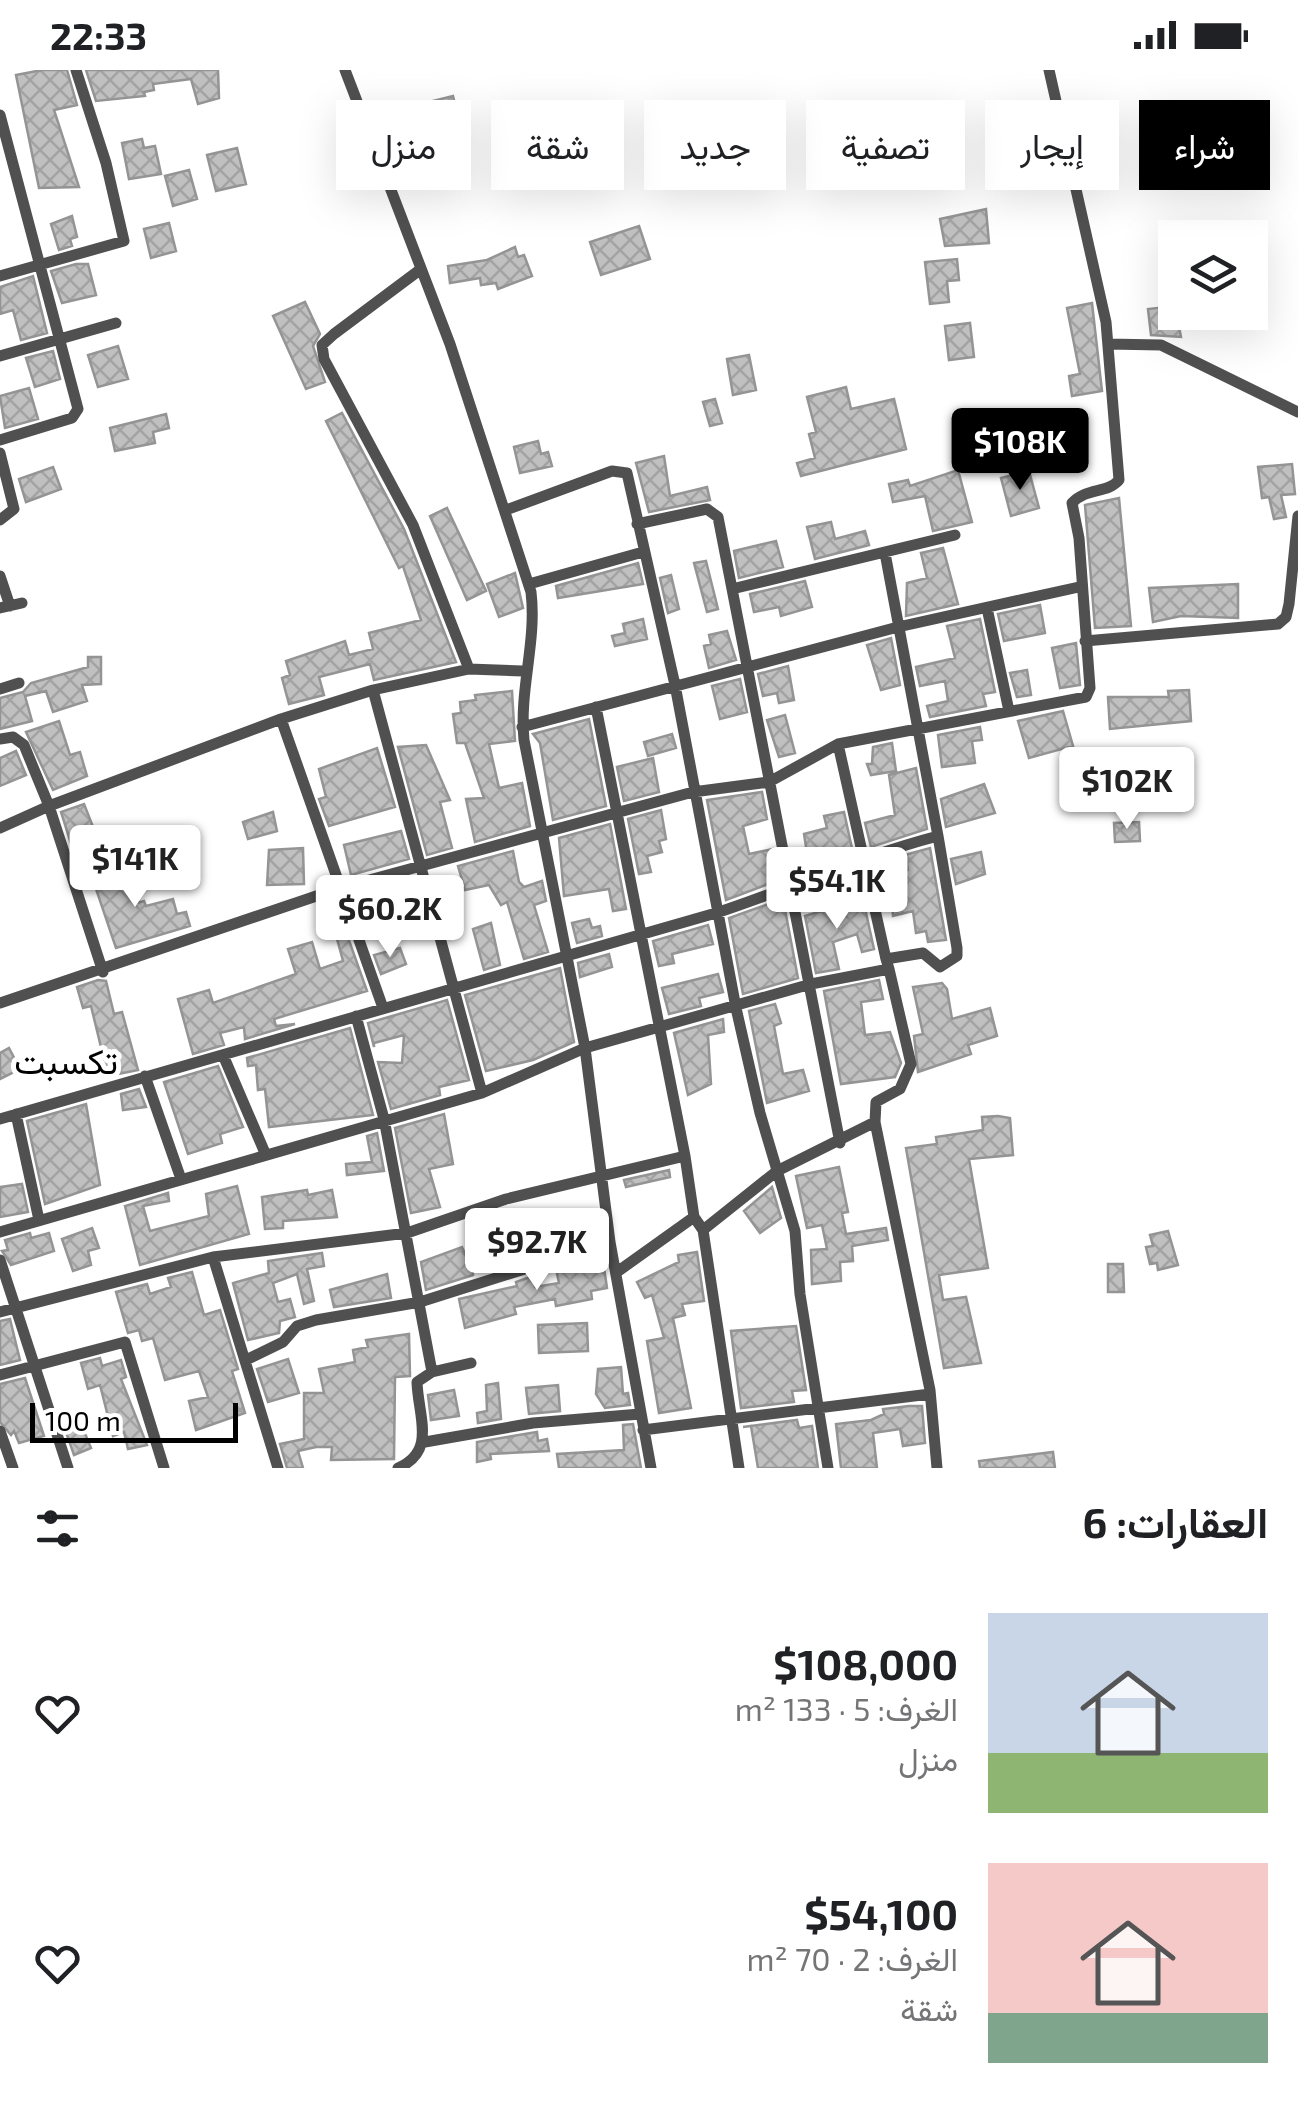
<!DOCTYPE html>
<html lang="ar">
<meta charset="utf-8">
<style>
:root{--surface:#fff;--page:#f2f2f2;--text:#202124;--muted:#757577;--accent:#000}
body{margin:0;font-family:"Exo 2",Vazirmatn,sans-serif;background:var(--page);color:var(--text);direction:rtl;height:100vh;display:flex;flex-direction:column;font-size:38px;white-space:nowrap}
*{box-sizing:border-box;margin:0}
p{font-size:32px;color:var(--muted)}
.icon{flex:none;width:55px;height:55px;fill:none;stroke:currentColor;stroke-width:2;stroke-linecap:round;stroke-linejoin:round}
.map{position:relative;height:1398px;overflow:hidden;direction:ltr}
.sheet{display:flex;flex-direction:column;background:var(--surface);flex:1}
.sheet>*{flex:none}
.guide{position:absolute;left:30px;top:30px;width:1240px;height:90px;direction:rtl;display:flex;gap:20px}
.controls{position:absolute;left:1158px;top:150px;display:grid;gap:20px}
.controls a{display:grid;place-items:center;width:110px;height:110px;border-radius:0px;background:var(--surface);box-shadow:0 10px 40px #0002;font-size:50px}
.scale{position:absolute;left:30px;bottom:25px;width:208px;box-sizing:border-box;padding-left:10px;border:5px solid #000;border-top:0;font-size:28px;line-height:35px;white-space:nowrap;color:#000;-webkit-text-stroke:8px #fff;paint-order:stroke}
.price{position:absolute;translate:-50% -85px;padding:0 22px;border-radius:10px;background:#fff;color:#222;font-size:32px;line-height:65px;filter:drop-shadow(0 2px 5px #0008)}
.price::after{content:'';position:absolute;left:50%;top:60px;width:30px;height:22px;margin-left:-15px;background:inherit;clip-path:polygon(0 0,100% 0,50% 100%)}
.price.on{background:var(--accent);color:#fff}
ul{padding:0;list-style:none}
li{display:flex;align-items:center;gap:30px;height:250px;padding:0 30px}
li span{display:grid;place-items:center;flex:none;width:280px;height:200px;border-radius:0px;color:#555}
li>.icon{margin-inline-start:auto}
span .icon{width:120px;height:120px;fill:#fffc;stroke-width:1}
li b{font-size:42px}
h2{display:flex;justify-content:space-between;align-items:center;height:120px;padding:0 30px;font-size:42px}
.tag{padding:0 35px;border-radius:0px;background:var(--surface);box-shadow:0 10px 40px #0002;font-size:35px;line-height:90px}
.tag.on{background:var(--accent);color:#fff}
.status{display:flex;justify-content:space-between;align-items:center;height:70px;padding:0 50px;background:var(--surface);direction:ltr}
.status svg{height:28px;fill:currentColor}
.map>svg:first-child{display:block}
.building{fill:url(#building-cross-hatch);stroke:#949494;stroke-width:2.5}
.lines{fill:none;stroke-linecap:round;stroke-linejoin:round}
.minor{stroke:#505050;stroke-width:11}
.labels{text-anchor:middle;stroke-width:10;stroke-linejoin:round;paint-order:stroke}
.neighbourhood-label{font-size:35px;fill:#000;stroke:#fff}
</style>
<div class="status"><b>22:33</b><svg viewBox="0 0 49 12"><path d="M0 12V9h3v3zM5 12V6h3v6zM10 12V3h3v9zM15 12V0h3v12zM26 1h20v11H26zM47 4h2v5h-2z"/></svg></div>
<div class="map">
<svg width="1298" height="1398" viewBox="0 0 1298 1398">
<defs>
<pattern id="building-cross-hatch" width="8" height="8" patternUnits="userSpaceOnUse" patternTransform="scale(2.5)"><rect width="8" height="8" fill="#c0c0c0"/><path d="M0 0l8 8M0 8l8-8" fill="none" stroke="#a3a3a3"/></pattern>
</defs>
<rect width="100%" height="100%" fill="#fff"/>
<path class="building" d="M 42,0 L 67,0 L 77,35 L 54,40 L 79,117 L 39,118 L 16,5 Z
M 86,0 L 218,0 L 219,28 L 198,34 L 191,9 L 153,14 L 154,20 L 144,22 L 145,26 L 96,31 Z
M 453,26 L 464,71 L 432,78 L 421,34 Z
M 142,69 L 144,78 L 155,76 L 161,104 L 129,109 L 122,73 Z
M 237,78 L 246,114 L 216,121 L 207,85 Z
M 189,100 L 197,129 L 173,136 L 165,106 Z
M 986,139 L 989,173 L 945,176 L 940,149 Z
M 72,146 L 77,167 L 70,169 L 72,176 L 59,180 L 51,154 Z
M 169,153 L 176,181 L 151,188 L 144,159 Z
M 639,156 L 650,189 L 601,205 L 590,172 Z
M 515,177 L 518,187 L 524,185 L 532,206 L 498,219 L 496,213 L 481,215 L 480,208 L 450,213 L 448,196 L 487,190 Z
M 957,189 L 959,210 L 947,211 L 949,232 L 930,234 L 925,192 Z
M 76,194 L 88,194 L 96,225 L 62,233 L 51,201 Z
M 33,206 L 47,263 L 21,270 L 13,240 L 0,244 L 0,217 Z
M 305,232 L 320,264 L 313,276 L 325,312 L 306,319 L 273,246 Z
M 1092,233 L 1102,321 L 1072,326 L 1069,306 L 1080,304 L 1067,238 Z
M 1175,236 L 1181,267 L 1151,265 L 1148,239 Z
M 970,253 L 974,287 L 949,290 L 945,256 Z
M 118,276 L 128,309 L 98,317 L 88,285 Z
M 53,281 L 60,309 L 35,317 L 26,288 Z
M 749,285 L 756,320 L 733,325 L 727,289 Z
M 846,317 L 851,339 L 894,329 L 906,379 L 801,406 L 797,393 L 815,388 L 809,364 L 816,362 L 807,327 Z
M 29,318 L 38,349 L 5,358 L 0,326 Z
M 715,329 L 722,353 L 710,356 L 703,332 Z
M 342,343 L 404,459 L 456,592 L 374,610 L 370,594 L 319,607 L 324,625 L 289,634 L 282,608 L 290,605 L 286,591 L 345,571 L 349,585 L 373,579 L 369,563 L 421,550 L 403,496 L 399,498 L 326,351 Z
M 166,344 L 169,358 L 153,362 L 155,373 L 115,381 L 110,358 Z
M 1034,362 L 1038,378 L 1015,383 L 1011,368 Z
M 538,371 L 541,384 L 548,382 L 552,396 L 520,403 L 514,377 Z
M 664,386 L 670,426 L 707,417 L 710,430 L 649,442 L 636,393 Z
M 1292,394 L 1295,424 L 1281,425 L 1286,447 L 1274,449 L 1269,427 L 1262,428 L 1258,397 Z
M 53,397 L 61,419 L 26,432 L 19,409 Z
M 958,400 L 972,452 L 933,461 L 925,426 L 893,432 L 889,414 L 908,410 L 910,416 Z
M 1029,401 L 1039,438 L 1011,446 L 1001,408 Z
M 1119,428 L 1131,556 L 1095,558 L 1085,435 Z
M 447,438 L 486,521 L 467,530 L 430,446 Z
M 831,452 L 835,469 L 865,461 L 869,475 L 815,489 L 807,457 Z
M 776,471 L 783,497 L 739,508 L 734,481 Z
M 943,478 L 958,534 L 906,546 L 907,513 L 927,508 L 921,483 Z
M 706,491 L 718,539 L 707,542 L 694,493 Z
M 638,493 L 643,514 L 558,528 L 556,516 Z
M 515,503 L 523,538 L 499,547 L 487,514 Z
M 671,505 L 679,539 L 668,543 L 660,508 Z
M 805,511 L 812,537 L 781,546 L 779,537 L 754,542 L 750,524 Z
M 1238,514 L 1238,548 L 1181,546 L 1153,552 L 1149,518 Z
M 1040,535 L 1045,563 L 1004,571 L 998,544 Z
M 643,549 L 647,569 L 615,576 L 612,566 L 625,563 L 623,554 Z
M 980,549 L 995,622 L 983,624 L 986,636 L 930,647 L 927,636 L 948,631 L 945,611 L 920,616 L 916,597 L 955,588 L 947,556 Z
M 727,561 L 736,590 L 709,598 L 704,576 L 711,574 L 709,565 Z
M 891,568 L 900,615 L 881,620 L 867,575 Z
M 1076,573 L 1080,615 L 1060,618 L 1052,578 Z
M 88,587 L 101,587 L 101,614 L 82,615 L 87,631 L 53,642 L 46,621 L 25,626 L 32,651 L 0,659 L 0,628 L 23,622 L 31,613 L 88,597 Z
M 788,596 L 794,630 L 779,633 L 777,623 L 763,626 L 758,604 Z
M 1027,600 L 1031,625 L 1017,627 L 1010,603 Z
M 740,609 L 747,642 L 720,649 L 712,616 Z
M 1189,620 L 1191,651 L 1110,659 L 1108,627 L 1169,627 L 1168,621 Z
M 512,621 L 515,671 L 489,674 L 499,718 L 522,713 L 530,756 L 475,772 L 466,729 L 484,728 L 465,673 L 457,673 L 453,644 L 461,643 L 460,632 L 476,630 L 475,625 Z
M 1063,641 L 1073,676 L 1029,688 L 1018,651 Z
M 785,645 L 795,683 L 779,687 L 767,650 Z
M 589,649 L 606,736 L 553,750 L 540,673 L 533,664 Z
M 59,651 L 70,685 L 80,682 L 87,706 L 53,720 L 26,662 Z
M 980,657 L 982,670 L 972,671 L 975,693 L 942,697 L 938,665 Z
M 672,664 L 676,678 L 648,686 L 644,672 Z
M 892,673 L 896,701 L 871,705 L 867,694 L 872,694 L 873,677 Z
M 426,675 L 450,730 L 440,732 L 452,778 L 427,785 L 398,677 Z
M 377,678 L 395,737 L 329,756 L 319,729 L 326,727 L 319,699 Z
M 16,681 L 26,705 L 0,716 L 0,688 Z
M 653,688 L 659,722 L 624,731 L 617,697 Z
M 916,698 L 927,759 L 871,777 L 865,753 L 895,745 L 889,705 Z
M 984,714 L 995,743 L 946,757 L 941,729 Z
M 762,722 L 767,749 L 743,756 L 749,784 L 773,779 L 779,810 L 726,830 L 707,730 Z
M 84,734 L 99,772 L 73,780 L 61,742 Z
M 661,740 L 666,769 L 659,771 L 662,782 L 647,786 L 651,802 L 639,804 L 628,749 Z
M 273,742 L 277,761 L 248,769 L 243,752 Z
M 844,742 L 853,783 L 809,796 L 804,764 L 827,758 L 824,746 Z
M 1139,752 L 1140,771 L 1115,772 L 1114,753 Z
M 610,754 L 626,839 L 613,841 L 609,819 L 564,826 L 559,768 Z
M 401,761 L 409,789 L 351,805 L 344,775 Z
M 303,778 L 304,814 L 267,815 L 269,780 Z
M 930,778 L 946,870 L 928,872 L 926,861 L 916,863 L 913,841 L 893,846 L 892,832 L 883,832 L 878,810 L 908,800 L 905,785 Z
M 513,781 L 519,812 L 524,817 L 542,811 L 546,831 L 534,835 L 548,882 L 524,889 L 507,832 L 501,835 L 489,815 L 465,820 L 458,796 Z
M 981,782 L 985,804 L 956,814 L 951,789 Z
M 126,789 L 137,833 L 144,831 L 146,836 L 173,829 L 177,844 L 186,842 L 190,856 L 116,878 L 95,816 L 112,812 L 108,793 Z
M 414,808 L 420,828 L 402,833 L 397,812 Z
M 783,829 L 798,908 L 743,924 L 729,848 Z
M 863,829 L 874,879 L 862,882 L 857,864 L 833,872 L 839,899 L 816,903 L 805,846 Z
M 589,849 L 592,858 L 600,856 L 602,866 L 577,873 L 572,853 Z
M 491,853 L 500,895 L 484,900 L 473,859 Z
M 708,855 L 713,874 L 672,884 L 674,893 L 659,896 L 653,871 Z
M 346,862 L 367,921 L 274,949 L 276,956 L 295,954 L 245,969 L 244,957 L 220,963 L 224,975 L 193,984 L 178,929 L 209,920 L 213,933 L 296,904 L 288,879 L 312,872 L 320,899 L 343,891 L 336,865 Z
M 400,878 L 406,894 L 381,904 L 374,885 Z
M 609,884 L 612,897 L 580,907 L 578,893 Z
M 560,898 L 574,972 L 533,990 L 486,1001 L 465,925 Z
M 718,904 L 723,922 L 699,928 L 701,936 L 669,944 L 662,918 Z
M 98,910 L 106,911 L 114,944 L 122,942 L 138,1000 L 108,1006 L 91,936 L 83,938 L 77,917 Z
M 879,910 L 883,929 L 861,932 L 865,965 L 890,962 L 901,993 L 895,1007 L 841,1014 L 824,921 Z
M 942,913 L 947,919 L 952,949 L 990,938 L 997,966 L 968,975 L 971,984 L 918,1002 L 914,966 L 923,964 L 913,917 Z
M 447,930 L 469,1010 L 439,1017 L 440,1025 L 391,1039 L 378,992 L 402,993 L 404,965 L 374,973 L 374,977 L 368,953 Z
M 775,934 L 781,953 L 774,956 L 783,1004 L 803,1000 L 809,1021 L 767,1033 L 749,941 Z
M 723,949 L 724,962 L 708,965 L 711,1014 L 688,1025 L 674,963 Z
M 350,958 L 373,1045 L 269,1057 L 265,1019 L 258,1020 L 256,995 L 248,996 L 247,988 Z
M 9,978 L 20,999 L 0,1009 L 0,983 Z
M 218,996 L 243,1057 L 220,1064 L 222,1073 L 188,1084 L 164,1012 Z
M 139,1019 L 146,1037 L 123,1040 L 121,1024 Z
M 86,1034 L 100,1115 L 45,1134 L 27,1051 Z
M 444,1044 L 453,1094 L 429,1099 L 440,1137 L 411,1143 L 395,1058 Z
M 998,1046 L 1010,1048 L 1013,1085 L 969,1089 L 988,1198 L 939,1205 L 943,1230 L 966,1227 L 981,1293 L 944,1298 L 906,1078 L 937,1074 L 936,1067 L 983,1060 L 982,1047 Z
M 377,1063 L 384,1101 L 347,1105 L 346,1094 L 372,1092 L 367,1066 Z
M 839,1097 L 848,1142 L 842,1143 L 846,1164 L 886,1158 L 888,1170 L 852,1176 L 853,1191 L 840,1192 L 841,1211 L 812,1214 L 811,1180 L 827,1179 L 822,1155 L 807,1158 L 796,1106 Z
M 669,1100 L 670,1107 L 626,1117 L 624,1110 Z
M 22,1114 L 28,1142 L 0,1147 L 0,1117 Z
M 237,1116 L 249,1164 L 140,1195 L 125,1136 L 168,1123 L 169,1131 L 143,1136 L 150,1161 L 209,1146 L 206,1124 Z
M 772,1117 L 781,1148 L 760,1163 L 744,1141 Z
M 307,1120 L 308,1125 L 332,1120 L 337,1147 L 283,1151 L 283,1158 L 265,1159 L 262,1127 Z
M 92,1158 L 99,1178 L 88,1181 L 91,1195 L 73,1201 L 62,1169 Z
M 1168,1161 L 1178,1195 L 1158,1200 L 1157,1193 L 1150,1194 L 1146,1177 L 1153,1176 L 1150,1165 Z
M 30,1163 L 31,1168 L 49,1163 L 54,1181 L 11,1195 L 2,1181 L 8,1180 L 5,1170 Z
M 462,1177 L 465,1184 L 472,1182 L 473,1205 L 426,1220 L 421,1192 Z
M 697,1182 L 704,1231 L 682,1234 L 685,1245 L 673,1248 L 691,1338 L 659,1343 L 647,1271 L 664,1268 L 652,1225 L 645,1228 L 637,1212 L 679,1192 L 678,1185 Z
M 322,1183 L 324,1196 L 307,1199 L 314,1231 L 304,1234 L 297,1204 L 273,1213 L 278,1232 L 290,1229 L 295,1247 L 280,1251 L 279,1263 L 248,1270 L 233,1213 L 269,1203 L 268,1191 Z
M 602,1184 L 607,1218 L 591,1221 L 592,1229 L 556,1236 L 555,1229 L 514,1237 L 516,1244 L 465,1258 L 459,1229 L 517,1216 L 516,1212 L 533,1206 L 535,1217 L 559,1213 L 556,1199 Z
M 1108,1194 L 1123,1194 L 1124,1222 L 1108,1222 Z
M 192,1202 L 204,1245 L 220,1240 L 238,1299 L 232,1301 L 245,1343 L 196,1360 L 189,1331 L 208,1327 L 199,1301 L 165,1310 L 153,1268 L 142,1271 L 139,1260 L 128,1263 L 116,1222 L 147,1214 L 150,1224 L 171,1217 L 168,1208 Z
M 387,1204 L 391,1228 L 334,1237 L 330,1220 Z
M 10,1249 L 20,1290 L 0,1295 L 0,1251 Z
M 587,1253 L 588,1281 L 539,1283 L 538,1255 Z
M 796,1256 L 806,1320 L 792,1321 L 794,1332 L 741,1338 L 731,1261 Z
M 409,1264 L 410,1306 L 395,1307 L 394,1389 L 331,1390 L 332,1377 L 316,1377 L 298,1381 L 303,1398 L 287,1398 L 280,1374 L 304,1369 L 304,1323 L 324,1323 L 319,1299 L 355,1292 L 353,1280 L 368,1277 L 366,1270 Z
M 100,1288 L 102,1296 L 121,1290 L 126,1307 L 121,1309 L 147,1375 L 128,1379 L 124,1362 L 113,1366 L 100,1315 L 88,1319 L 81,1293 Z
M 288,1289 L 299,1323 L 268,1332 L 257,1299 Z
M 621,1297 L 623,1324 L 628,1323 L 630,1335 L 605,1338 L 596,1324 L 598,1299 Z
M 25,1308 L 44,1366 L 19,1373 L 14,1361 L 11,1365 L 0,1352 L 0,1314 Z
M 498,1313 L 501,1349 L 478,1353 L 477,1343 L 487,1341 L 486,1315 Z
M 558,1315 L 560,1341 L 529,1344 L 526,1318 Z
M 454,1320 L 459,1346 L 431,1350 L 428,1325 Z
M 909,1336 L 922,1336 L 925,1373 L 903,1376 L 900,1359 L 873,1363 L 877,1398 L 841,1398 L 836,1354 L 871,1350 L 884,1344 L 883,1339 Z
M 797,1350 L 799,1358 L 812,1356 L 818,1398 L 758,1398 L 751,1356 L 743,1357 Z
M 633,1354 L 641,1398 L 559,1398 L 557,1384 L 624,1380 L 623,1355 Z
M 82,1356 L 91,1378 L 74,1385 L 66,1362 Z
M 537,1362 L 538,1371 L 547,1369 L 549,1381 L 490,1384 L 491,1389 L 477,1392 L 477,1372 Z
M 1053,1382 L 1055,1398 L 980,1398 L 979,1391 Z"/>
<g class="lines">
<path class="minor" d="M 345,0 L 450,274 L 531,522 C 537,572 519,619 524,670 L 585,978 L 610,1172 L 651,1398
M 0,45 L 78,339 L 72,348 L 0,370
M 421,199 L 334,264 L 322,275 L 324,289 L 413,455 L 469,599
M 0,206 L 124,171 L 106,93 L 76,0
M 1108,274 L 1161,275 L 1298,342
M 0,286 L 116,253
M 0,383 L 14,439 L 0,450
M 506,440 L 612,401 L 627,403 L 675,615 L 736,938 L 760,1043 L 795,1161 L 800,1224 L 828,1398
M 637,454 L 707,439 L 718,447 L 840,1073
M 885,483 L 938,766
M 0,506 L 10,536
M 529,514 L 643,482
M 732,519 L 955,465
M 0,538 L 22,533
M 987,538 L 1009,641
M 1085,571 L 1278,554 L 1286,547 L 1289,534 L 1298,446
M 0,619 L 19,613
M 373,620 L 281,649 L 383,938
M 522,657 L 898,557 L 1079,517
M 0,669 L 13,667 L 24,675 L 49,736 L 281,649
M 838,674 L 886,889
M 0,758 L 49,736 L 103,902
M 0,933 L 340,818 L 693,722 L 769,712 L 838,674 L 1086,627 L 1090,618 L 1079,468 L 1072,433 C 1087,417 1107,424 1119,410 L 1106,252 L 1049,0
M 356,946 L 384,1049 L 432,1302
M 223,985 L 265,1083
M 145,1006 L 181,1109
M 482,1023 L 373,620 L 469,599 L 523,601
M 16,1044 L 39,1150
M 0,1049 L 716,843 C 792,818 861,786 938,766 L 957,878 L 957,886 L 940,897 L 923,883 L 886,889 L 889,899 L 811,914 L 585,978 L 482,1023 L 0,1162
M 875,1052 L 876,1032 L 900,1019 L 911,994 L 889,899
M 685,1086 L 694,1147 L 703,1160 L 739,1398
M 703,1160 L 777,1101 L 875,1052 L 930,1320 L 937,1398
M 213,1187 L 407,1163 L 506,1129 L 685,1086 L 596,637
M 0,1190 L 68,1398
M 617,1202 L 694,1147
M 0,1242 L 213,1187 L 278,1398
M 246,1290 L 283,1272 L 297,1256 L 316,1250 L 420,1232 L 610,1172
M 0,1305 L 125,1272 L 164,1398
M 643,1360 L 930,1324
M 0,1361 L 13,1398
M 425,1372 L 533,1353 L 640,1344
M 398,1398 C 437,1381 418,1346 417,1312 L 432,1302 L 471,1293"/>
</g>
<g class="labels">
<g class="neighbourhood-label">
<text x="66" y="1004">تكسبت</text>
</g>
</g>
</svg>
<div class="controls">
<a><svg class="icon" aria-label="layers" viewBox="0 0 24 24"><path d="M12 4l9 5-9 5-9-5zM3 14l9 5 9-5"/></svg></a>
</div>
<div class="scale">100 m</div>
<b class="price on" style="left:1020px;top:423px">$108K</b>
<b class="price" style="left:1127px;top:762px">$102K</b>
<b class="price" style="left:135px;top:840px">$141K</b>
<b class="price" style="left:837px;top:862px">$54.1K</b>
<b class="price" style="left:390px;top:890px">$60.2K</b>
<b class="price" style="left:537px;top:1223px">$92.7K</b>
<div class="guide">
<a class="tag on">شراء</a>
<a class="tag">إيجار</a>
<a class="tag">تصفية</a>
<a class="tag">جديد</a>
<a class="tag">شقة</a>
<a class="tag">منزل</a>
</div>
</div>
<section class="sheet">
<h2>العقارات: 6<svg class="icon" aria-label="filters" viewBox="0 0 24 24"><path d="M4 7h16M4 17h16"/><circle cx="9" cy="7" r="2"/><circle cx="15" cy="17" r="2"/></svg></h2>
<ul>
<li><span style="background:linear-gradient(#c9d6e8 70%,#8fb573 0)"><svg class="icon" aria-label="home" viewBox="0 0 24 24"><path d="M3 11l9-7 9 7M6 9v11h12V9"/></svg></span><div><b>$108,000</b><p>الغرف: 5 · 133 m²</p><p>منزل</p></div><svg class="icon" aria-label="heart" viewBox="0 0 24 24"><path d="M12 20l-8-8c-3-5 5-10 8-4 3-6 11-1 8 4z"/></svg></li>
<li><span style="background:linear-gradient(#f6c9c9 75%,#7fa58c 0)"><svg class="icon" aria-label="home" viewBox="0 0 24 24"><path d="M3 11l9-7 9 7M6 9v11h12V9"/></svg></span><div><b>$54,100</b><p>الغرف: 2 · 70 m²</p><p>شقة</p></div><svg class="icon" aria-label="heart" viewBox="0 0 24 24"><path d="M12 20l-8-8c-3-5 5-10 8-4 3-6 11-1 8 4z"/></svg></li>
</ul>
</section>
